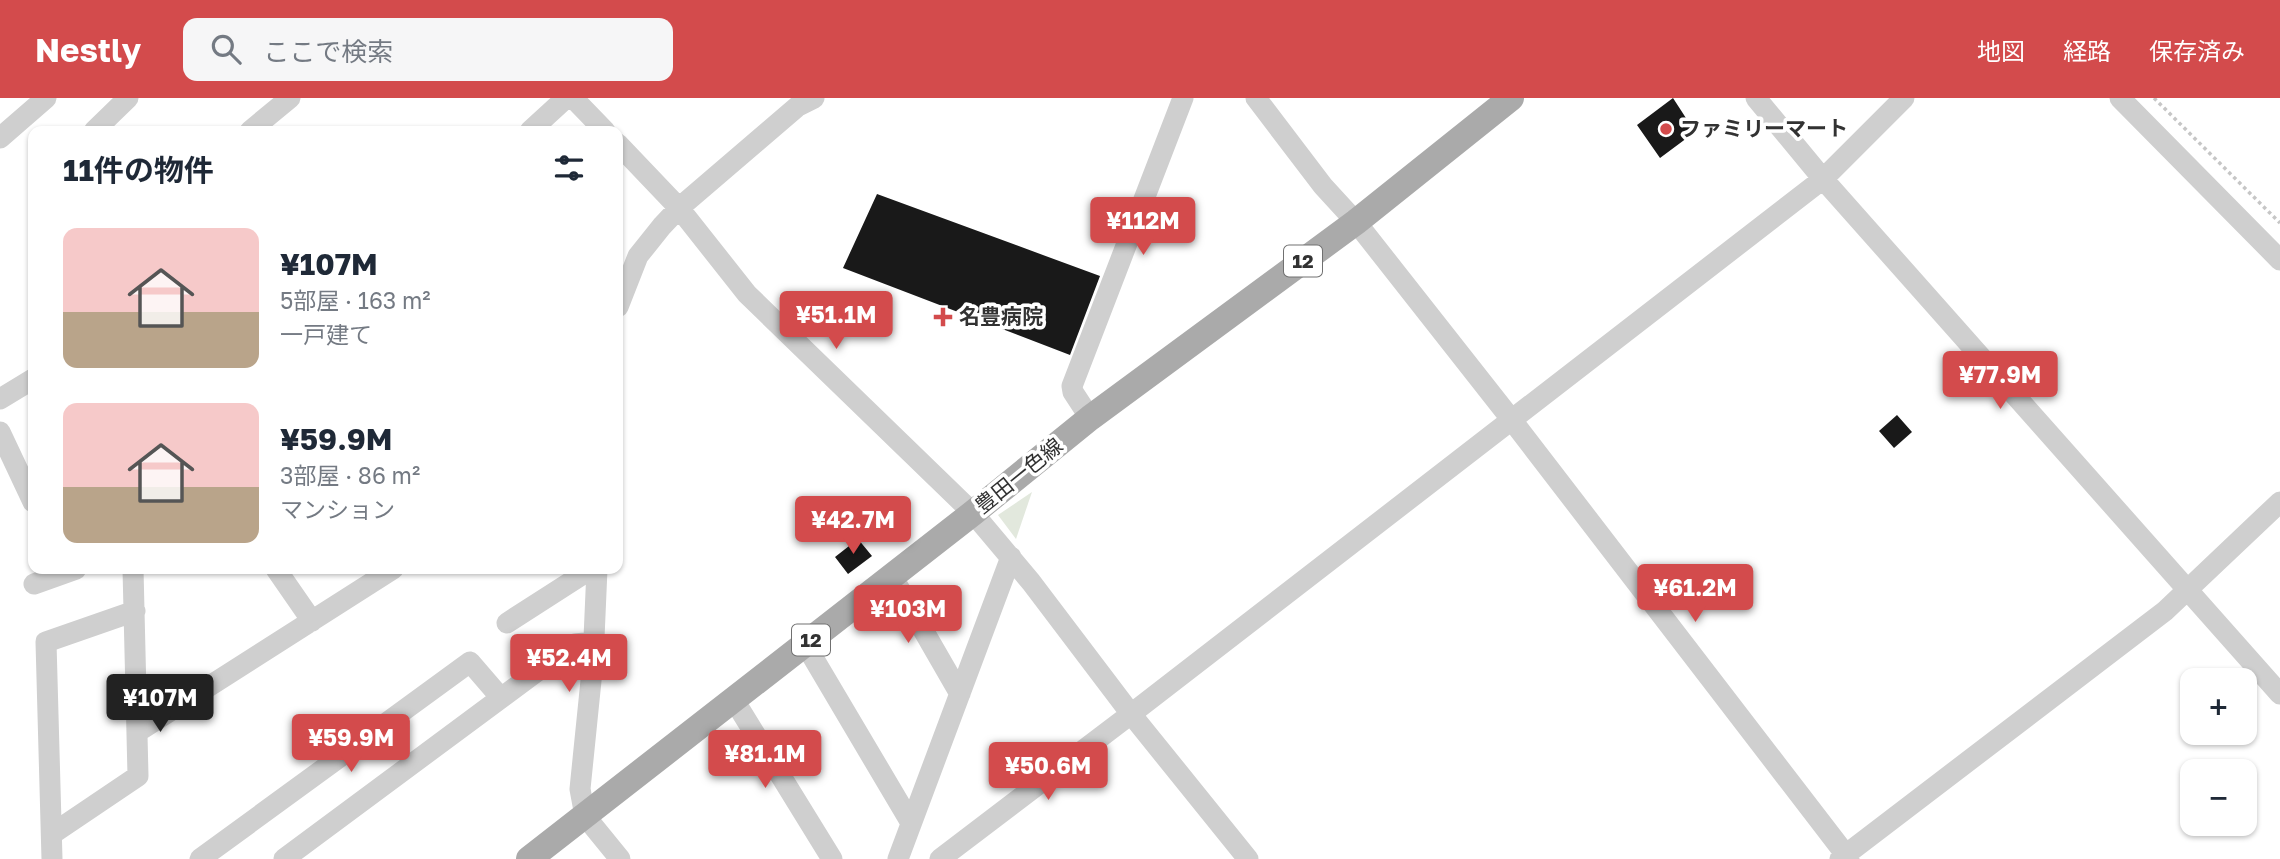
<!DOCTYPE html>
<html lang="ja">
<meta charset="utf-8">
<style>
:root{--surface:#fff;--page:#f6f6f7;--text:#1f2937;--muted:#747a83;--accent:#d34b4c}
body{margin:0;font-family:"Golos Text","Noto Sans JP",sans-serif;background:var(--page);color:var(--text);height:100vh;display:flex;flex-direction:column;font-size:26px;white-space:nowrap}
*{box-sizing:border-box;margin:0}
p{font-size:23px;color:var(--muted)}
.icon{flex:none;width:38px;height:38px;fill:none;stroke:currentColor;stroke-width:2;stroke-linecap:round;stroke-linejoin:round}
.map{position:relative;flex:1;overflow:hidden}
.drawer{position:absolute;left:28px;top:28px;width:595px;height:448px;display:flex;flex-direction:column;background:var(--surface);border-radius:14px;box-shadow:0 2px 5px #0004}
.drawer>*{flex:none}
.buttons{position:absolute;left:2180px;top:570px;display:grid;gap:14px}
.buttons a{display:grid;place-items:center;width:77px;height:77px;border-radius:14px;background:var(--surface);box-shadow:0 2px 5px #0004;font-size:35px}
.price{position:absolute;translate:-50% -60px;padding:0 16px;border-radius:7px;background:var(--accent);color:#fff;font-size:23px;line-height:46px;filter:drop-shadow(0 2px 4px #0008)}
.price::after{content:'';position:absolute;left:50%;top:42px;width:21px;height:16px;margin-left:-10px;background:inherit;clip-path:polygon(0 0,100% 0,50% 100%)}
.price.on{background:#222;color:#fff}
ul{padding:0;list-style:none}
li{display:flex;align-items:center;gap:21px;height:175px;padding:0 35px}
li span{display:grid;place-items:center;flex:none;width:196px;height:140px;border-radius:14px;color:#555}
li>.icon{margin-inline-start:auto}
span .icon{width:84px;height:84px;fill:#fffc;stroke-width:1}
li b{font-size:30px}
h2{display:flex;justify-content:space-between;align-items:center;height:84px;padding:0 35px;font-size:30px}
header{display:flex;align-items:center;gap:42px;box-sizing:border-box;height:98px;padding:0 35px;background:var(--accent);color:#fff}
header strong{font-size:33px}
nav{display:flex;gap:38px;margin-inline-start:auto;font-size:24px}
.search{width:490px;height:63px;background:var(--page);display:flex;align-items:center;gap:18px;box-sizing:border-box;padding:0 24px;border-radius:14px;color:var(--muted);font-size:26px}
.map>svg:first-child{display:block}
.green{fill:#e2e8dd}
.building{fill:#191919}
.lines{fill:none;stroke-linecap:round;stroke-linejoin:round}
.path{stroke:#c6c6c6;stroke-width:3.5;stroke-dasharray:3.5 3.5;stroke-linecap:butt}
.minor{stroke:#cfcfcf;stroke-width:21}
.major{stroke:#aaa;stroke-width:26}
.poi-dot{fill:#d34b4c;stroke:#fff;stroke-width:2.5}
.labels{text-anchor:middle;stroke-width:7;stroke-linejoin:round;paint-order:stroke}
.shield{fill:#fff;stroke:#707070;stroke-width:2}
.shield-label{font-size:19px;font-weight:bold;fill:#323232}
.poi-label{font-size:21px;font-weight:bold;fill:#323232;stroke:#fff;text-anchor:start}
.street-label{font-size:21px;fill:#323232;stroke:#fff}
</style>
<header>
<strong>Nestly</strong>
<div class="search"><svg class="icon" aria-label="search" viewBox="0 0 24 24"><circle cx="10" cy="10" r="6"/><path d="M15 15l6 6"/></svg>ここで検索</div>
<nav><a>地図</a><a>経路</a><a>保存済み</a></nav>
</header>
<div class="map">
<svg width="2280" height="761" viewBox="0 0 2280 761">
<rect width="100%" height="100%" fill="#fff"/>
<path class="green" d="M 1032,394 L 1016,441 L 998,417 Z"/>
<path class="building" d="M 1673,0 L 1695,34 L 1660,60 L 1637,27 Z
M 877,96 L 1100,178 L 1070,257 L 843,170 Z
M 1897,317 L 1912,334 L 1894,350 L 1879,333 Z
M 858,441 L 872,458 L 848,476 L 835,459 Z"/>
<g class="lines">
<path class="path" d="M 2154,0 L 2280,125"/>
<path class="minor" d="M 573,0 L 605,33
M 1256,0 L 1323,88 L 1356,124 L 1511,321 L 1849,761
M 1756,0 L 1823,81 L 2280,596
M 2120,0 L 2280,162
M 94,33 L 128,0
M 250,33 L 290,0
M 530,33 L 566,0
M 0,40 L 46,0
M 618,46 L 679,110 L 747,196 L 973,415 L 1031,484 L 1131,616 L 1248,761
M 618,209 L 638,158 L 662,128 L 679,110 L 798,8 L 814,0
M 0,301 L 33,281
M 1090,320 L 1073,294 L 1072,288 L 1183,0
M 0,334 L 33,404
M 276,471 L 312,523
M 597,471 L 593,563 L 580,691 L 585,718 L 620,761
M 892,478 L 960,596
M 34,486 L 76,471
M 507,525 L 591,471
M 805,546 L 911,725
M 734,602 L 832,761
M 139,633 L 393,471
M 52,736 L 138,678 L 133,471
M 52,761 L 46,544 L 135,513
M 200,761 L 470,564 L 501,600
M 284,761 L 559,557 L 575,546 L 595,544
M 898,761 L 1011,459
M 940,761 L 1131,616 L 1823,81 L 1904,0
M 1840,761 L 2165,513 L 2280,404"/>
<path class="major" d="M 529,761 L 973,415 L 1090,320 L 1356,124 L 1511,0"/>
</g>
<g class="poi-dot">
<circle cx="1666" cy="31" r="7"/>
<path d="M939.5 208.5h7v7h7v7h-7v7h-7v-7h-7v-7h7z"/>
</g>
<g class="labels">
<g class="shield">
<rect x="1284" y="147.5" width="38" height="31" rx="5"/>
<rect x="792" y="526.5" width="38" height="31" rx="5"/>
</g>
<g class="shield-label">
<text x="1303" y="170">12</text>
<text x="811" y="549">12</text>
</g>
<g class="poi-label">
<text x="1680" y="38">ファミリーマート</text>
<text x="959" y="226">名豊病院</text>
</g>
<g class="street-label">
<text transform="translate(1019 378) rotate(-39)" y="7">豊田一色線</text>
</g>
</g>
</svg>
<div class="buttons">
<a>+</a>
<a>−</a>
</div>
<b class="price" style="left:1143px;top:159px">¥112M</b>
<b class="price" style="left:836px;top:253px">¥51.1M</b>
<b class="price" style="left:2000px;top:313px">¥77.9M</b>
<b class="price" style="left:853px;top:458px">¥42.7M</b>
<b class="price" style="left:1695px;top:526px">¥61.2M</b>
<b class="price" style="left:908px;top:547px">¥103M</b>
<b class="price" style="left:569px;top:596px">¥52.4M</b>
<b class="price on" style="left:160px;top:636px">¥107M</b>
<b class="price" style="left:351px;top:676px">¥59.9M</b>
<b class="price" style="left:765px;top:692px">¥81.1M</b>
<b class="price" style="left:1048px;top:704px">¥50.6M</b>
<section class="drawer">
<h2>11件の物件<svg class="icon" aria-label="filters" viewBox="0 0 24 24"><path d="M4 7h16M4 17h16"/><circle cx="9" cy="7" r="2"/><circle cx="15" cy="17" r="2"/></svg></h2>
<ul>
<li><span style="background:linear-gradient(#f6c9c9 60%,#b9a48a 0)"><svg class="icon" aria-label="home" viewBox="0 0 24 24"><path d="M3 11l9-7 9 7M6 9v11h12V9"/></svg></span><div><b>¥107M</b><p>5部屋 · 163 m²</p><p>一戸建て</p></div></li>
<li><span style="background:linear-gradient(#f6c9c9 60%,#b9a48a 0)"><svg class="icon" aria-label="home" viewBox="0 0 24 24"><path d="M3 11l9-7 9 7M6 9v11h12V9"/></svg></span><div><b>¥59.9M</b><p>3部屋 · 86 m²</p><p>マンション</p></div></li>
</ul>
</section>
</div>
